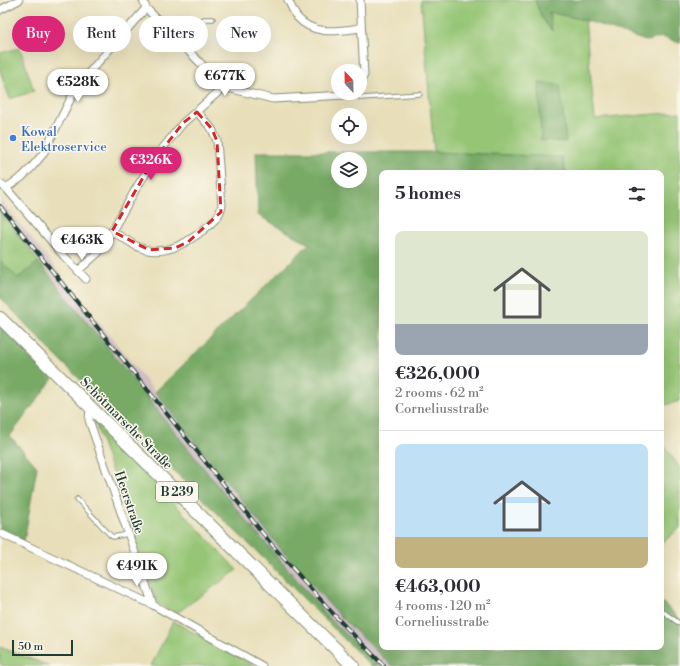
<!DOCTYPE html>
<meta charset="utf-8">
<style>
:root{--surface:#fff;--page:#f7f7f7;--text:#2b2b33;--muted:#7c7c81;--line:#e1e1e2;--accent:#db2777}
body{margin:0;font-family:"Libre Bodoni",serif;background:var(--page);color:var(--text);height:100vh;display:flex;flex-direction:column;font-size:15px;white-space:nowrap}
*{box-sizing:border-box;margin:0}
p{font-size:13px;color:var(--muted)}
.icon{flex:none;width:22px;height:22px;fill:none;stroke:currentColor;stroke-width:2;stroke-linecap:round;stroke-linejoin:round}
.map{position:relative;flex:1;overflow:hidden}
.sheet{position:absolute;left:379px;top:170px;width:285px;height:480px;display:flex;flex-direction:column;background:var(--surface);border-radius:8px;box-shadow:0 4px 16px #0002}
.sheet>*{flex:none}
.hud{position:absolute;left:12px;top:16px;width:307px;height:36px;display:flex;gap:8px}
.needle{width:26px;rotate:338deg}
.buttons{position:absolute;left:331px;top:64px;display:grid;gap:8px}
.buttons a{display:grid;place-items:center;width:36px;height:36px;border-radius:50%;background:var(--surface);box-shadow:0 4px 16px #0002;font-size:20px}
.scale{position:absolute;left:12px;bottom:10px;width:61px;box-sizing:border-box;padding-left:4px;border:2px solid #1f3d34;border-top:0;font-size:11px;line-height:14px;white-space:nowrap;color:#1f3d34;-webkit-text-stroke:3px #fbf7ec;paint-order:stroke}
.price{position:absolute;translate:-50% -34px;padding:0 9px;border-radius:14px;background:#fff;color:#222;font-size:13px;line-height:26px;filter:drop-shadow(0 1px 2px #0008)}
.price::after{content:'';position:absolute;left:50%;top:24px;width:12px;height:9px;margin-left:-6px;background:inherit;clip-path:polygon(0 0,100% 0,50% 100%)}
.price.current{background:var(--accent);color:#fff}
ul{padding:0;list-style:none}
li{display:grid;align-content:center;gap:8px;height:212px;padding:0 16px}
li+li{border-top:1px solid var(--line)}
li span{display:grid;place-items:center;height:124px;border-radius:8px;color:#555}
li>.icon{margin-inline-start:auto}
span .icon{width:72px;height:72px;fill:#fffc;stroke-width:1}
li b{font-size:17px}
h2{display:flex;justify-content:space-between;align-items:center;height:48px;padding:0 16px;font-size:17px}
.tag{padding:0 14px;border-radius:18px;background:var(--surface);box-shadow:0 4px 16px #0002;font-size:14px;line-height:36px}
.tag.current{background:var(--accent);color:#fff}
.map>svg:first-child{display:block}
.industrial{fill:#d2bdc6}
.green{fill:#95c575;stroke:#5a8154}
.forest{fill:#78aa66;stroke:#4c744d;fill-rule:evenodd}
.lines{fill:none;stroke-linecap:round;stroke-linejoin:round}
.lane-casing{stroke:#848e77;stroke-width:5.5}
.street-casing{stroke:#848e77;stroke-width:9}
.primary-casing{stroke:#848e77;stroke-width:14}
.lane{stroke:#fff;stroke-width:3.5}
.street{stroke:#fff;stroke-width:7}
.primary{stroke:#fff;stroke-width:12}
.rail-casing{stroke:#1f3d34;stroke-width:4}
.rail{stroke:#fbf7ec;stroke-width:2.5;stroke-dasharray:8;stroke-linecap:butt}
.marked{fill:none;stroke:#d62828;stroke-width:3;stroke-dasharray:8 5;stroke-linejoin:round}
.shop-dot{fill:#3f7fe0;stroke:#fbf7ec;stroke-width:1.5}
.labels{text-anchor:middle;stroke-width:3;stroke-linejoin:round;paint-order:stroke}
.shield{fill:#fbf7ec;stroke:#61756b;stroke-width:1}
.shield-label{font-size:12px;font-weight:bold;fill:#1f3d34}
.shop-label{font-size:13px;fill:#366cbe;stroke:#fbf7ec;text-anchor:start}
.street-label{font-size:13px;fill:#1f3d34;stroke:#fbf7ec}
</style>
<div class="map">
<svg width="680" height="666" viewBox="0 0 680 666">
<rect width="100%" height="100%" fill="#fbf7ec"/>
<filter id="ink" filterUnits="userSpaceOnUse"><feTurbulence type="fractalNoise" baseFrequency=".025" numOctaves="2"/><feDisplacementMap in="SourceGraphic" scale="8" xChannelSelector="R" yChannelSelector="G"/><feConvolveMatrix kernelMatrix="1 2 1 2 8 2 1 2 1" color-interpolation-filters="sRGB"/></filter>
<filter id="wash" filterUnits="userSpaceOnUse"><feTurbulence type="fractalNoise" baseFrequency=".012" numOctaves="4" result="noise"/><feDisplacementMap in="SourceGraphic" scale="16" xChannelSelector="R" yChannelSelector="G"/><feGaussianBlur stdDeviation="0.9" result="paint"/><feColorMatrix in="noise" values="0 0 0 0 0 0 0 0 0 0 0 0 0 0 0 0 0 1.4 0 .05"/><feComposite in="paint" operator="in"/></filter>
<g filter="url(#wash)">
<rect width="100%" height="100%" fill="#e8dfba"/>
<path class="industrial" d="M 0,199 L 288,558 L 338,614 L 392,666 L 379,666 L 330,619 L 234,506 L 0,211 Z"/>
<path class="green" d="M 421,0 L 535,0 L 542,18 L 551,30 L 549,12 L 585,20 L 595,119 L 680,112 L 680,401 L 661,406 L 661,173 L 566,173 L 561,157 L 434,152 Z
M 20,48 L 34,91 L 10,99 L 0,71 L 0,53 Z
M 0,211 L 39,262 L 18,278 L 0,260 Z
M 94,419 L 237,570 L 174,615 L 156,601 Z
M 661,441 L 680,468 L 680,528 L 661,544 Z
M 173,621 L 254,666 L 151,666 Z
M 0,647 L 49,666 L 3,666 L 0,664 Z"/>
<path class="forest" d="M 535,0 L 680,0 L 680,43 L 662,37 L 646,41 L 585,20 L 549,12 L 552,31 L 542,18 Z
M 539,83 L 560,85 L 566,142 L 541,140 Z
M 256,152 L 434,152 L 562,157 L 566,173 L 382,173 L 382,647 L 661,647 L 661,601 L 680,619 L 680,666 L 392,666 L 338,614 L 288,558 L 155,392 L 309,244 L 258,215 ZM 338,159 L 360,159 L 360,181 L 338,181 Z
M 0,260 L 18,278 L 39,262 L 234,506 L 330,619 L 379,666 L 371,666 L 257,552 L 57,357 L 0,297 Z
M 0,324 L 54,377 L 10,436 L 37,467 L 24,541 L 0,529 Z"/>
</g>
<g filter="url(#ink)">
<g class="lines">
<defs>
<path id="lane" d="M 178,40 L 200,21 L 204,19 L 213,19
M 356,93 L 361,98 L 420,94
M 77,499 L 110,535 L 113,537 L 128,534
M 661,610 L 680,624"/>
<path id="street" d="M 143,0 L 146,8 L 224,87 L 273,99 L 345,95 L 352,93
M 288,0 C 291,5 293,12 297,17 C 314,36 337,31 361,28
M 360,0 L 364,75 L 360,82
M 0,10 L 19,0
M 0,184 L 6,188 L 64,256 L 86,279
M 6,188 L 22,177 L 31,168 L 43,154 L 77,86 L 146,8
M 112,231 C 120,236 128,241 136,246 C 160,258 183,246 202,231 C 212,223 220,217 222,205 L 217,141 L 212,129 L 197,112
M 78,271 L 98,253 L 112,231 L 137,187 L 158,154 L 183,123 L 224,87
M 90,407 L 89,420 L 153,605
M 0,533 L 153,605 L 262,666"/>
<path id="primary" d="M 0,318 L 353,666"/>
</defs>
<use href="#lane" class="lane-casing"/>
<use href="#street" class="street-casing"/>
<use href="#primary" class="primary-casing"/>
<use href="#lane" class="lane"/>
<use href="#street" class="street"/>
<use href="#primary" class="primary"/>
<defs>
<path id="rail" d="M 0,206 L 273,546 L 337,618 L 384,666"/>
</defs>
<use href="#rail" class="rail-casing"/>
<use href="#rail" class="rail"/>
</g>
</g>
<path class="marked" d="M 197,112 L 212,129 L 217,141 L 221,212 L 188,242 L 175,248 L 149,250 L 112,231 L 151,164 L 183,123 Z"/>
<circle class="shop-dot" cx="13" cy="138" r="4"/>
<g class="labels">
<rect class="shield" x="156" y="482" width="42" height="20" rx="3"/>
<g class="shield-label">
<text x="177" y="496">B 239</text>
</g>
<g class="shop-label">
<text x="21" y="136">Kowal<tspan x="21" dy="15">Elektroservice</tspan></text>
</g>
<g class="street-label">
<text transform="translate(127 423) rotate(45)" y="5">Schötmarsche Straße</text>
<text transform="translate(130 502) rotate(71)" y="5">Heerstraße</text>
</g>
</g>
</svg>
<div class="buttons">
<a><svg class="needle" viewBox="-14 -14 28 28"><path d="M0-13l5 13h-10z" fill="#e53935"/><path d="M0 13l5-13h-10z" fill="#7c7c81"/></svg></a>
<a><svg class="icon" aria-label="locate" viewBox="0 0 24 24"><circle cx="12" cy="12" r="6"/><path d="M12 2v4M12 18v4M2 12h4M18 12h4"/></svg></a>
<a><svg class="icon" aria-label="layers" viewBox="0 0 24 24"><path d="M12 4l9 5-9 5-9-5zM3 14l9 5 9-5"/></svg></a>
</div>
<div class="scale">50 m</div>
<b class="price" style="left:225px;top:97px">€677K</b>
<b class="price" style="left:78px;top:103px">€528K</b>
<b class="price current" style="left:151px;top:181px">€326K</b>
<b class="price" style="left:82px;top:261px">€463K</b>
<b class="price" style="left:137px;top:587px">€491K</b>
<div class="hud">
<a class="tag current">Buy</a>
<a class="tag">Rent</a>
<a class="tag">Filters</a>
<a class="tag">New</a>
</div>
<section class="sheet">
<h2>5 homes<svg class="icon" aria-label="filters" viewBox="0 0 24 24"><path d="M4 7h16M4 17h16"/><circle cx="9" cy="7" r="2"/><circle cx="15" cy="17" r="2"/></svg></h2>
<ul>
<li><span style="background:linear-gradient(#dfe7d0 75%,#9aa5b1 0)"><svg class="icon" aria-label="home" viewBox="0 0 24 24"><path d="M3 11l9-7 9 7M6 9v11h12V9"/></svg></span><div><b>€326,000</b><p>2 rooms · 62 m²</p><p>Corneliusstraße</p></div></li>
<li><span style="background:linear-gradient(#bfe0f5 75%,#c2b280 0)"><svg class="icon" aria-label="home" viewBox="0 0 24 24"><path d="M3 11l9-7 9 7M6 9v11h12V9"/></svg></span><div><b>€463,000</b><p>4 rooms · 120 m²</p><p>Corneliusstraße</p></div></li>
</ul>
</section>
</div>
